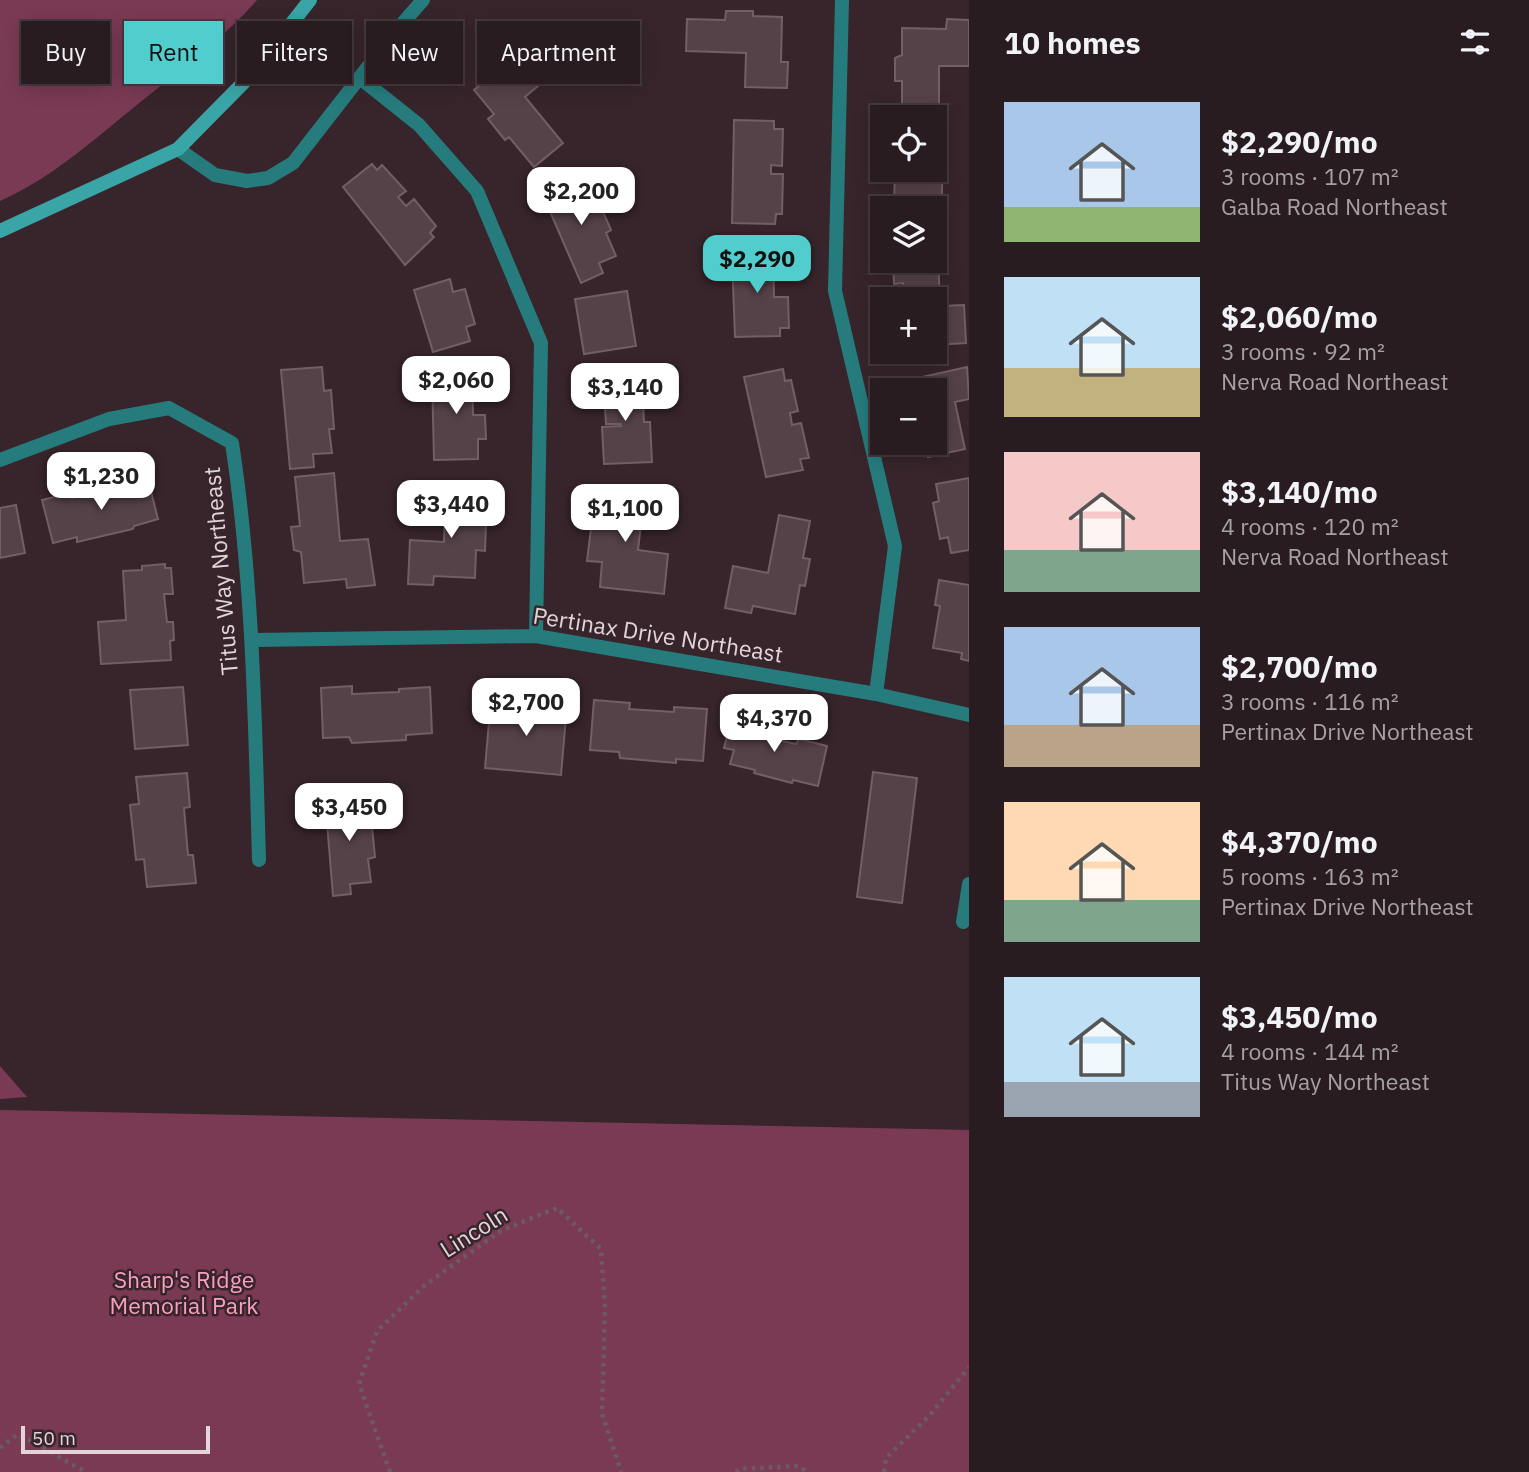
<!DOCTYPE html>
<meta charset="utf-8">
<style>
:root{--surface:#291c20;--page:#312529;--text:#f1f3f6;--muted:#a5a1a5;--line:#453a3e;--accent:#52cdce}
body{margin:0;font-family:"IBM Plex Sans",sans-serif;background:var(--page);color:var(--text);height:100vh;display:flex;flex-direction:column;font-size:26px;white-space:nowrap}
*{box-sizing:border-box;margin:0}
p{font-size:23px;color:var(--muted)}
.icon{flex:none;width:38px;height:38px;fill:none;stroke:currentColor;stroke-width:2;stroke-linecap:round;stroke-linejoin:round}
.map{position:relative;flex:1;overflow:hidden}
.panel{display:flex;flex-direction:column;background:var(--surface);width:560px}
.panel>*{flex:none}
.hud{position:absolute;left:21px;top:21px;width:665px;height:63px;display:flex;gap:14px}
.controls{position:absolute;left:870px;top:105px;display:grid;gap:14px}
.controls a{display:grid;place-items:center;width:77px;height:77px;border-radius:0px;background:var(--surface);box-shadow:0 4px 18px #0003,0 0 0 2px var(--line);font-size:35px}
.scale{position:absolute;left:21px;bottom:18px;width:189px;box-sizing:border-box;padding-left:7px;border:4px solid #e1d5d9;border-top:0;font-size:19px;line-height:24px;white-space:nowrap;color:#e1d5d9;-webkit-text-stroke:5px #37252b;paint-order:stroke}
.price{position:absolute;translate:-50% -60px;padding:0 16px;border-radius:14px;background:#fff;color:#222;font-size:23px;line-height:46px;filter:drop-shadow(0 2px 4px #0008)}
.price::after{content:'';position:absolute;left:50%;top:42px;width:21px;height:16px;margin-left:-10px;background:inherit;clip-path:polygon(0 0,100% 0,50% 100%)}
.price.on{background:var(--accent);color:#111}
ul{padding:0;list-style:none}
li{display:flex;align-items:center;gap:21px;height:175px;padding:0 35px}
li span{display:grid;place-items:center;flex:none;width:196px;height:140px;border-radius:0px;color:#555}
li>.icon{margin-inline-start:auto}
span .icon{width:84px;height:84px;fill:#fffc;stroke-width:1}
li b{font-size:30px}
h2{display:flex;justify-content:space-between;align-items:center;height:84px;padding:0 35px;font-size:30px}
.chip{padding:0 24px;border-radius:0px;background:var(--surface);box-shadow:0 4px 18px #0003,0 0 0 2px var(--line);font-size:24px;line-height:63px}
.chip.on{background:var(--accent);color:#111}
main{display:flex;flex:1;min-height:0}
.map>svg:first-child{display:block}
.green{fill:#7b3a54}
.building{fill:#554248;stroke:#735e65;stroke-width:2}
.lines{fill:none;stroke-linecap:round;stroke-linejoin:round}
.path{stroke:#6b5b60;stroke-width:4.5;stroke-dasharray:3.5 5;stroke-linecap:butt}
.minor{stroke:#267c7d;stroke-width:14}
.secondary{stroke:#3aa5a7;stroke-width:14}
.labels{text-anchor:middle;stroke-width:5;stroke-linejoin:round;paint-order:stroke}
.street-label{font-size:23px;fill:#e1d5d9;stroke:#37252b}
.park-label{font-size:23px;fill:#fb9fc0;stroke:#37252b}
</style>
<main>
<div class="map">
<svg width="969" height="1472" viewBox="0 0 969 1472">
<rect width="100%" height="100%" fill="#37252b"/>
<path class="green" d="M 0,0 L 257,0 C 226,36 185,66 148,96 C 101,133 55,177 0,201 Z
M 0,1066 L 27,1097 L 0,1099 Z
M 0,1110 L 969,1130 L 969,1472 L 0,1472 Z"/>
<path class="building" d="M 726,11 L 753,11 L 753,16 L 782,17 L 781,62 L 788,62 L 787,88 L 745,87 L 746,53 L 686,51 L 687,19 L 725,20 Z
M 947,19 L 969,20 L 969,66 L 939,66 L 939,126 L 934,126 L 934,117 L 902,117 L 902,81 L 895,81 L 895,58 L 902,55 L 902,28 L 946,29 Z
M 521,42 L 550,76 L 525,97 L 563,143 L 534,167 L 509,137 L 505,140 L 488,119 L 494,114 L 474,90 L 507,63 L 502,57 Z
M 734,120 L 774,121 L 774,129 L 783,129 L 782,166 L 771,165 L 771,174 L 783,174 L 782,214 L 776,214 L 775,224 L 732,223 Z
M 934,156 L 943,156 L 941,225 L 934,225 L 934,208 L 899,208 L 899,204 L 894,204 L 895,172 L 902,172 L 902,170 L 934,170 Z
M 372,164 L 377,170 L 382,165 L 406,191 L 398,197 L 406,206 L 414,199 L 436,226 L 430,233 L 434,237 L 405,265 L 343,187 Z
M 583,176 L 592,197 L 596,195 L 611,230 L 606,233 L 616,256 L 599,263 L 603,273 L 581,283 L 542,193 Z
M 773,246 L 774,297 L 788,297 L 789,328 L 780,328 L 780,336 L 735,337 L 732,258 L 740,258 L 739,247 Z
M 934,251 L 938,251 L 940,306 L 964,305 L 966,343 L 934,345 L 934,299 L 904,299 L 903,283 L 894,284 L 893,261 L 934,261 Z
M 450,279 L 453,292 L 465,289 L 475,324 L 466,327 L 470,341 L 433,352 L 414,290 Z
M 627,291 L 636,346 L 584,354 L 575,299 Z
M 449,366 L 472,366 L 473,415 L 485,415 L 486,439 L 478,439 L 478,459 L 434,460 L 432,375 L 449,375 Z
M 322,367 L 324,391 L 331,390 L 334,429 L 329,429 L 332,453 L 313,454 L 314,467 L 290,469 L 281,370 Z
M 967,367 L 969,399 L 955,402 L 965,449 L 928,457 L 926,446 L 919,447 L 918,443 L 934,443 L 934,390 L 915,390 L 913,379 Z
M 783,369 L 785,381 L 791,380 L 798,411 L 790,413 L 792,425 L 801,423 L 809,458 L 800,459 L 803,470 L 766,477 L 744,377 Z
M 626,374 L 626,383 L 642,382 L 644,422 L 650,422 L 652,462 L 604,464 L 602,427 L 621,426 L 621,424 L 606,424 L 603,375 Z
M 334,473 L 340,541 L 368,539 L 375,585 L 347,588 L 346,579 L 304,583 L 301,552 L 294,550 L 291,527 L 300,526 L 295,477 Z
M 147,476 L 158,519 L 134,526 L 133,529 L 77,542 L 77,537 L 53,543 L 42,500 L 70,493 L 72,498 L 119,486 L 119,483 Z
M 969,478 L 969,550 L 951,553 L 948,537 L 940,539 L 933,503 L 939,501 L 936,484 Z
M 446,482 L 479,484 L 478,522 L 486,523 L 485,551 L 476,550 L 475,578 L 434,576 L 433,585 L 408,584 L 410,540 L 444,542 Z
M 601,485 L 645,490 L 638,550 L 668,554 L 664,594 L 600,587 L 602,562 L 587,561 L 591,528 L 596,528 Z
M 16,505 L 25,553 L 0,558 L 0,508 Z
M 779,515 L 810,521 L 803,558 L 810,559 L 805,586 L 800,585 L 795,614 L 753,606 L 751,613 L 725,608 L 733,566 L 768,573 Z
M 165,564 L 165,568 L 171,568 L 173,594 L 164,594 L 167,622 L 173,622 L 174,640 L 170,641 L 171,660 L 101,664 L 98,622 L 126,620 L 123,571 L 142,570 L 142,566 Z
M 939,580 L 969,585 L 969,661 L 961,659 L 962,653 L 933,648 L 940,606 L 935,605 Z
M 352,686 L 352,694 L 399,692 L 399,689 L 430,687 L 432,733 L 406,735 L 406,740 L 352,743 L 349,737 L 323,738 L 321,688 Z
M 183,687 L 188,745 L 135,749 L 130,690 Z
M 499,700 L 555,706 L 554,715 L 566,717 L 561,775 L 485,768 L 490,710 L 498,711 Z
M 594,700 L 630,703 L 629,709 L 674,712 L 674,707 L 707,709 L 703,761 L 676,759 L 676,763 L 620,758 L 619,752 L 590,750 Z
M 732,716 L 748,720 L 747,726 L 771,732 L 769,738 L 796,744 L 799,739 L 827,746 L 818,786 L 793,780 L 792,783 L 754,773 L 755,770 L 730,764 L 734,750 L 724,748 Z
M 873,772 L 917,778 L 902,903 L 857,897 Z
M 187,773 L 190,807 L 184,808 L 188,855 L 193,855 L 196,883 L 147,887 L 144,859 L 136,860 L 130,805 L 139,804 L 136,777 Z
M 362,796 L 364,818 L 371,817 L 375,857 L 368,859 L 371,882 L 350,884 L 351,894 L 333,896 L 325,798 Z"/>
<g class="lines">
<path class="path" d="M 0,1448 L 18,1434 L 86,1472
M 390,1472 L 359,1384 L 377,1331 L 425,1285 L 502,1230 L 557,1208 L 601,1249 L 605,1309 L 602,1413 L 621,1472
M 736,1472 L 739,1469 L 799,1466 L 807,1472
M 884,1472 L 886,1458 L 930,1415 L 969,1367"/>
<path class="minor" d="M 842,0 L 835,291 L 895,546 L 876,694
M 360,78 L 419,125 L 477,191 L 541,343 L 536,636
M 178,149 L 215,175 L 247,181 L 268,178 L 293,163 L 395,32 L 423,0
M 0,460 L 109,419 L 169,408 L 232,443 C 253,581 255,721 259,860
M 253,640 L 536,636 L 876,694 L 969,715
M 963,922 L 969,884"/>
<path class="secondary" d="M 0,231 L 178,149 L 253,73 L 310,0"/>
</g>
<g class="labels">
<g class="street-label">
<text transform="translate(221 571) rotate(-95)" y="8">Titus Way Northeast</text>
<text transform="translate(658 635) rotate(9)" y="8">Pertinax Drive Northeast</text>
<text transform="translate(474 1232) rotate(-32)" y="8">Lincoln</text>
</g>
<g class="park-label">
<text x="184" y="1288">Sharp's Ridge<tspan x="184" dy="26">Memorial Park</tspan></text>
</g>
</g>
</svg>
<div class="controls">
<a><svg class="icon" aria-label="locate" viewBox="0 0 24 24"><circle cx="12" cy="12" r="6"/><path d="M12 2v4M12 18v4M2 12h4M18 12h4"/></svg></a>
<a><svg class="icon" aria-label="layers" viewBox="0 0 24 24"><path d="M12 4l9 5-9 5-9-5zM3 14l9 5 9-5"/></svg></a>
<a>+</a>
<a>−</a>
</div>
<div class="scale">50 m</div>
<b class="price" style="left:581px;top:227px">$2,200</b>
<b class="price on" style="left:757px;top:295px">$2,290</b>
<b class="price" style="left:456px;top:416px">$2,060</b>
<b class="price" style="left:625px;top:423px">$3,140</b>
<b class="price" style="left:101px;top:512px">$1,230</b>
<b class="price" style="left:451px;top:540px">$3,440</b>
<b class="price" style="left:625px;top:544px">$1,100</b>
<b class="price" style="left:526px;top:738px">$2,700</b>
<b class="price" style="left:774px;top:754px">$4,370</b>
<b class="price" style="left:349px;top:843px">$3,450</b>
<div class="hud">
<a class="chip">Buy</a>
<a class="chip on">Rent</a>
<a class="chip">Filters</a>
<a class="chip">New</a>
<a class="chip">Apartment</a>
</div>
</div>
<section class="panel">
<h2>10 homes<svg class="icon" aria-label="filters" viewBox="0 0 24 24"><path d="M4 7h16M4 17h16"/><circle cx="9" cy="7" r="2"/><circle cx="15" cy="17" r="2"/></svg></h2>
<ul>
<li><span style="background:linear-gradient(#a9c7e8 75%,#8fb573 0)"><svg class="icon" aria-label="home" viewBox="0 0 24 24"><path d="M3 11l9-7 9 7M6 9v11h12V9"/></svg></span><div><b>$2,290/mo</b><p>3 rooms · 107 m²</p><p>Galba Road Northeast</p></div></li>
<li><span style="background:linear-gradient(#bfe0f5 65%,#c2b280 0)"><svg class="icon" aria-label="home" viewBox="0 0 24 24"><path d="M3 11l9-7 9 7M6 9v11h12V9"/></svg></span><div><b>$2,060/mo</b><p>3 rooms · 92 m²</p><p>Nerva Road Northeast</p></div></li>
<li><span style="background:linear-gradient(#f6c9c9 70%,#7fa58c 0)"><svg class="icon" aria-label="home" viewBox="0 0 24 24"><path d="M3 11l9-7 9 7M6 9v11h12V9"/></svg></span><div><b>$3,140/mo</b><p>4 rooms · 120 m²</p><p>Nerva Road Northeast</p></div></li>
<li><span style="background:linear-gradient(#a9c7e8 70%,#b9a48a 0)"><svg class="icon" aria-label="home" viewBox="0 0 24 24"><path d="M3 11l9-7 9 7M6 9v11h12V9"/></svg></span><div><b>$2,700/mo</b><p>3 rooms · 116 m²</p><p>Pertinax Drive Northeast</p></div></li>
<li><span style="background:linear-gradient(#ffd9b3 70%,#7fa58c 0)"><svg class="icon" aria-label="home" viewBox="0 0 24 24"><path d="M3 11l9-7 9 7M6 9v11h12V9"/></svg></span><div><b>$4,370/mo</b><p>5 rooms · 163 m²</p><p>Pertinax Drive Northeast</p></div></li>
<li><span style="background:linear-gradient(#bfe0f5 75%,#9aa5b1 0)"><svg class="icon" aria-label="home" viewBox="0 0 24 24"><path d="M3 11l9-7 9 7M6 9v11h12V9"/></svg></span><div><b>$3,450/mo</b><p>4 rooms · 144 m²</p><p>Titus Way Northeast</p></div></li>
</ul>
</section>
</main>
